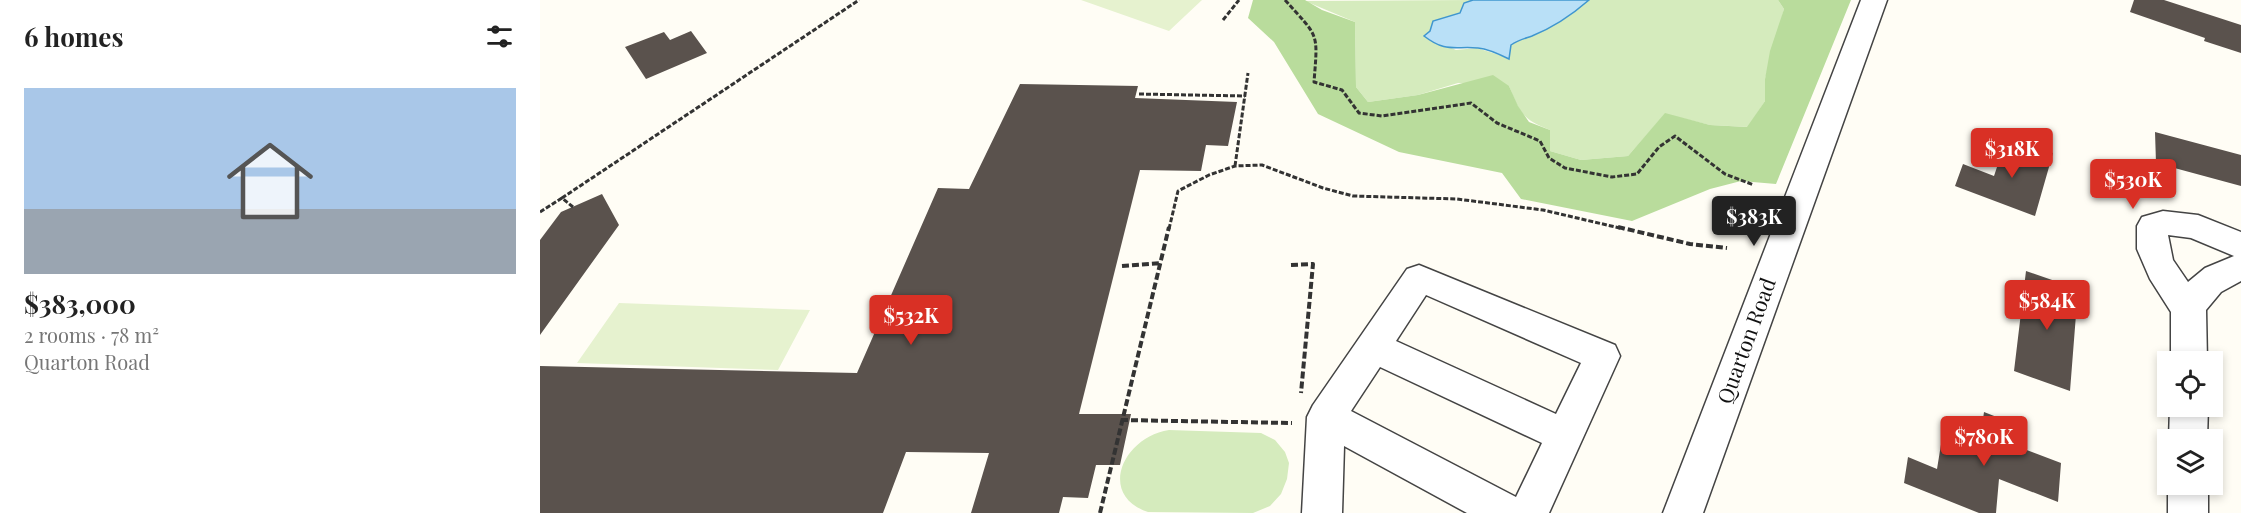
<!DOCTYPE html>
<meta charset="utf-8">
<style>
:root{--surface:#fff;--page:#f2f2f2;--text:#222;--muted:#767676;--line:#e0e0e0;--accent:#d93025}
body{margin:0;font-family:"Playfair Display",serif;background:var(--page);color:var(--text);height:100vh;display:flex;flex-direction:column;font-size:22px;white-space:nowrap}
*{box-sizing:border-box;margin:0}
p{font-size:20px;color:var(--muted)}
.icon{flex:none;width:33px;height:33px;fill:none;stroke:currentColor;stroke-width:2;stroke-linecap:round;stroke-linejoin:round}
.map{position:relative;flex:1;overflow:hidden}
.side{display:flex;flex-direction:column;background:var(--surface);width:540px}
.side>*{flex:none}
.tools{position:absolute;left:1617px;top:351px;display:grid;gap:12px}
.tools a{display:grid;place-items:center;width:66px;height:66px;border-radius:0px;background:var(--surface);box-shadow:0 3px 9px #0003;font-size:30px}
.price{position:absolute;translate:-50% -51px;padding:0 14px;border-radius:6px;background:var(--accent);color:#fff;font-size:20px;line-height:39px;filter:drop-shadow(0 2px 3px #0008)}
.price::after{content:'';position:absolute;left:50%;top:36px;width:18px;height:14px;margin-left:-9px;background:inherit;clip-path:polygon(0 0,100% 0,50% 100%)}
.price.current{background:#222;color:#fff}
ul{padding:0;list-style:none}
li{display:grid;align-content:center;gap:12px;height:318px;padding:0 24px}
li+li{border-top:2px solid var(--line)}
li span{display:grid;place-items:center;height:186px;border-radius:0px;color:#555}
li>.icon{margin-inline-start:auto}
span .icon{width:108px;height:108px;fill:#fffc;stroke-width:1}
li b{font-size:26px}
h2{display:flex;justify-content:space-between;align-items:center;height:72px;padding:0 24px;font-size:26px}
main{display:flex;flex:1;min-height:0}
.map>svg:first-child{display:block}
.green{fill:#d5ebbd}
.forest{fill:#b9dc9c}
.pitch{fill:#e6f2cf}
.water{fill:#b9e0f7;stroke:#3f96cf;stroke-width:1.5}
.building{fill:#5a524d}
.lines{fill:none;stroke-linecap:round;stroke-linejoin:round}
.minor-casing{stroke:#444;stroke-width:3}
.path-far1{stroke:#333;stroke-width:3;stroke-dasharray:5 2;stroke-linecap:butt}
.path{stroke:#333;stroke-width:4;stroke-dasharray:7 3;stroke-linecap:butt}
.minor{fill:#fff;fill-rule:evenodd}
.labels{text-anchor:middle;stroke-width:6;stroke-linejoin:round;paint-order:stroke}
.street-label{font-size:21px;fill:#111;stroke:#fff}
</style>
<main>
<section class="side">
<h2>6 homes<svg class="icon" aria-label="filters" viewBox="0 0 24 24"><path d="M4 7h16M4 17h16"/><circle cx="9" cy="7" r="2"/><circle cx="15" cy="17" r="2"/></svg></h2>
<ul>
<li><span style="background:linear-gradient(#a9c7e8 65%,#9aa5b1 0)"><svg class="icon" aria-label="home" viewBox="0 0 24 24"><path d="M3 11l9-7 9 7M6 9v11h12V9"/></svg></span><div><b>$383,000</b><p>2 rooms · 78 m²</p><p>Quarton Road</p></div></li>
</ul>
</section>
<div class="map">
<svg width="1701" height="513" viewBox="0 0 1701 513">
<rect width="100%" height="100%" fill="#fffdf5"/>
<path class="green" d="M 933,0 L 924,3 L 921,13 L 893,21 L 890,31 L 884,36 L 916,50 L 937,48 L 969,58 L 970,46 C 978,40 983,39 992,36 C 1012,28 1033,14 1049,0 L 1238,0 L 1244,9 L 1225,79 L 1225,101 L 1208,127 L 1170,125 L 1125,114 L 1088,156 L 1041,160 L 1010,151 L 1010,130 C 982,119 980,113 969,86 L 918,83 L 878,95 L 828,102 L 816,87 L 815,22 L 765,1 Z
M 629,430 L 721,433 L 735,440 L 745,452 L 749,463 L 747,479 L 741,494 L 730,506 L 713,513 L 608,512 C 557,495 583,437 629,430 Z"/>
<path class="forest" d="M 713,0 L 765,0 L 782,10 L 815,22 L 816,87 L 828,102 L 878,95 L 953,75 L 969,86 L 978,106 L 989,122 L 1010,130 L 1010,151 L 1041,160 L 1088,156 L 1125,113 L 1170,125 L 1207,127 L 1225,101 L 1225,79 L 1230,51 L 1244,9 L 1238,0 L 1311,0 L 1236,184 L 1201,181 L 1170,189 L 1092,221 L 981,199 L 962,173 L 859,152 L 778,114 L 734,42 L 708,18 Z"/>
<path class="pitch" d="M 541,0 L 662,0 L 629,31 Z
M 79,303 L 270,310 L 238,370 L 37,363 Z"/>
<path class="water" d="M 933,0 L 1049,0 C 1033,14 1012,28 992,36 C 983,39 978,40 971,45 L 969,59 C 959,54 949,49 938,48 C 914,46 906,53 884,36 L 890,31 L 893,21 L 920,13 L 924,3 Z"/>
<path class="building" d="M 1594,0 L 1624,0 L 1701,25 L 1701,53 L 1664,41 L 1665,38 L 1590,12 Z
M 151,31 L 167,53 L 106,79 L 85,47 L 124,32 L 130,40 Z
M 480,84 L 598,86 L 595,98 L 697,102 L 688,146 L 666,145 L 661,171 L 600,170 L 539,414 L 591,414 L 580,465 L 556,465 L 548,498 L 523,497 L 519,513 L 431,513 L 449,453 L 366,452 L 343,513 L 0,513 L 0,366 L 317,373 L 398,188 L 429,189 Z
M 1615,132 L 1701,155 L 1701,186 L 1616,163 Z
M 1481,142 L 1513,153 L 1495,216 L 1415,186 L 1423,164 L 1454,176 L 1461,155 L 1475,160 Z
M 62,194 L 79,225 L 0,335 L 0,240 L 21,212 Z
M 1486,271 L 1538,289 L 1530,391 L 1474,371 Z
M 1444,412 L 1477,425 L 1476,446 L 1521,463 L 1518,502 L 1459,479 L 1456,513 L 1439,513 L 1364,483 L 1368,457 L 1397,469 L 1405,420 L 1441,433 Z"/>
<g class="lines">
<defs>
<path id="minor" d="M 1321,0 L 1347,0 L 1163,513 L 1123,513 Z
M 1623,211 L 1658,215 L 1701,232 L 1701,281 L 1681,292 L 1666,310 L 1667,362 L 1631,362 L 1631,312 L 1610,279 L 1597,249 L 1597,226 L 1602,217 ZM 1628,235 L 1651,238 L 1694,256 L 1665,268 L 1648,282 L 1633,260 Z
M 879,265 L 1075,345 L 1080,356 L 1009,513 L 927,513 L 804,446 L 802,513 L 762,513 L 767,417 L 773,405 L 867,269 ZM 886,295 L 1041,363 L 1016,414 L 856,341 ZM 840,367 L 1002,443 L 976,497 L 811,411 Z
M 1630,406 L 1668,406 L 1667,440 L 1629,440 Z
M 1628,484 L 1668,484 L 1668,513 L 1628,513 Z"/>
</defs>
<use href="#minor" class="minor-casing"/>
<path class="path-far1" d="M 745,0 C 779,38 778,31 774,82 L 802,90 L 819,113 L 842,116 L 931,103 L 957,123 L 1000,141 L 1009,158 L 1025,168 L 1072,177 L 1097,174 L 1119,147 L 1135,136 L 1185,174 L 1214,185
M 683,20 L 699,0
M 599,94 L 705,96
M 695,166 L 708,73
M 33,207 L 22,198 L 319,0
M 0,212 L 22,198
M 629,229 L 638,191 L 669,175 L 695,166 L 722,165 L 783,188 L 813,196 L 917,199 L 1003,210 L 1084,229"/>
<path class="path" d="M 1078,227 L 1150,244 L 1187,248
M 751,265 L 773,264 L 761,393
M 582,266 L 621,263
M 581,420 L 752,423
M 560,513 L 629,227"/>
<use href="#minor" class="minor"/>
</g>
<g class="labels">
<g class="street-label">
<text transform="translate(1207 341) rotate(-70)" y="7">Quarton Road</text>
</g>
</g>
</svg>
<div class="tools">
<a><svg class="icon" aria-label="locate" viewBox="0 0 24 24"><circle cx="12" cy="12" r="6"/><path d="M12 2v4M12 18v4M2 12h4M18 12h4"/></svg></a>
<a><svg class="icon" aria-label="layers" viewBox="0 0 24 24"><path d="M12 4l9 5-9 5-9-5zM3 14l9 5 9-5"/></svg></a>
</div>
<b class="price" style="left:1472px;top:179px">$318K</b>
<b class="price" style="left:1593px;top:210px">$530K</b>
<b class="price current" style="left:1214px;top:247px">$383K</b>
<b class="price" style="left:1507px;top:331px">$584K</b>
<b class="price" style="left:371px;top:346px">$532K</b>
<b class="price" style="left:1444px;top:467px">$780K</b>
</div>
</main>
